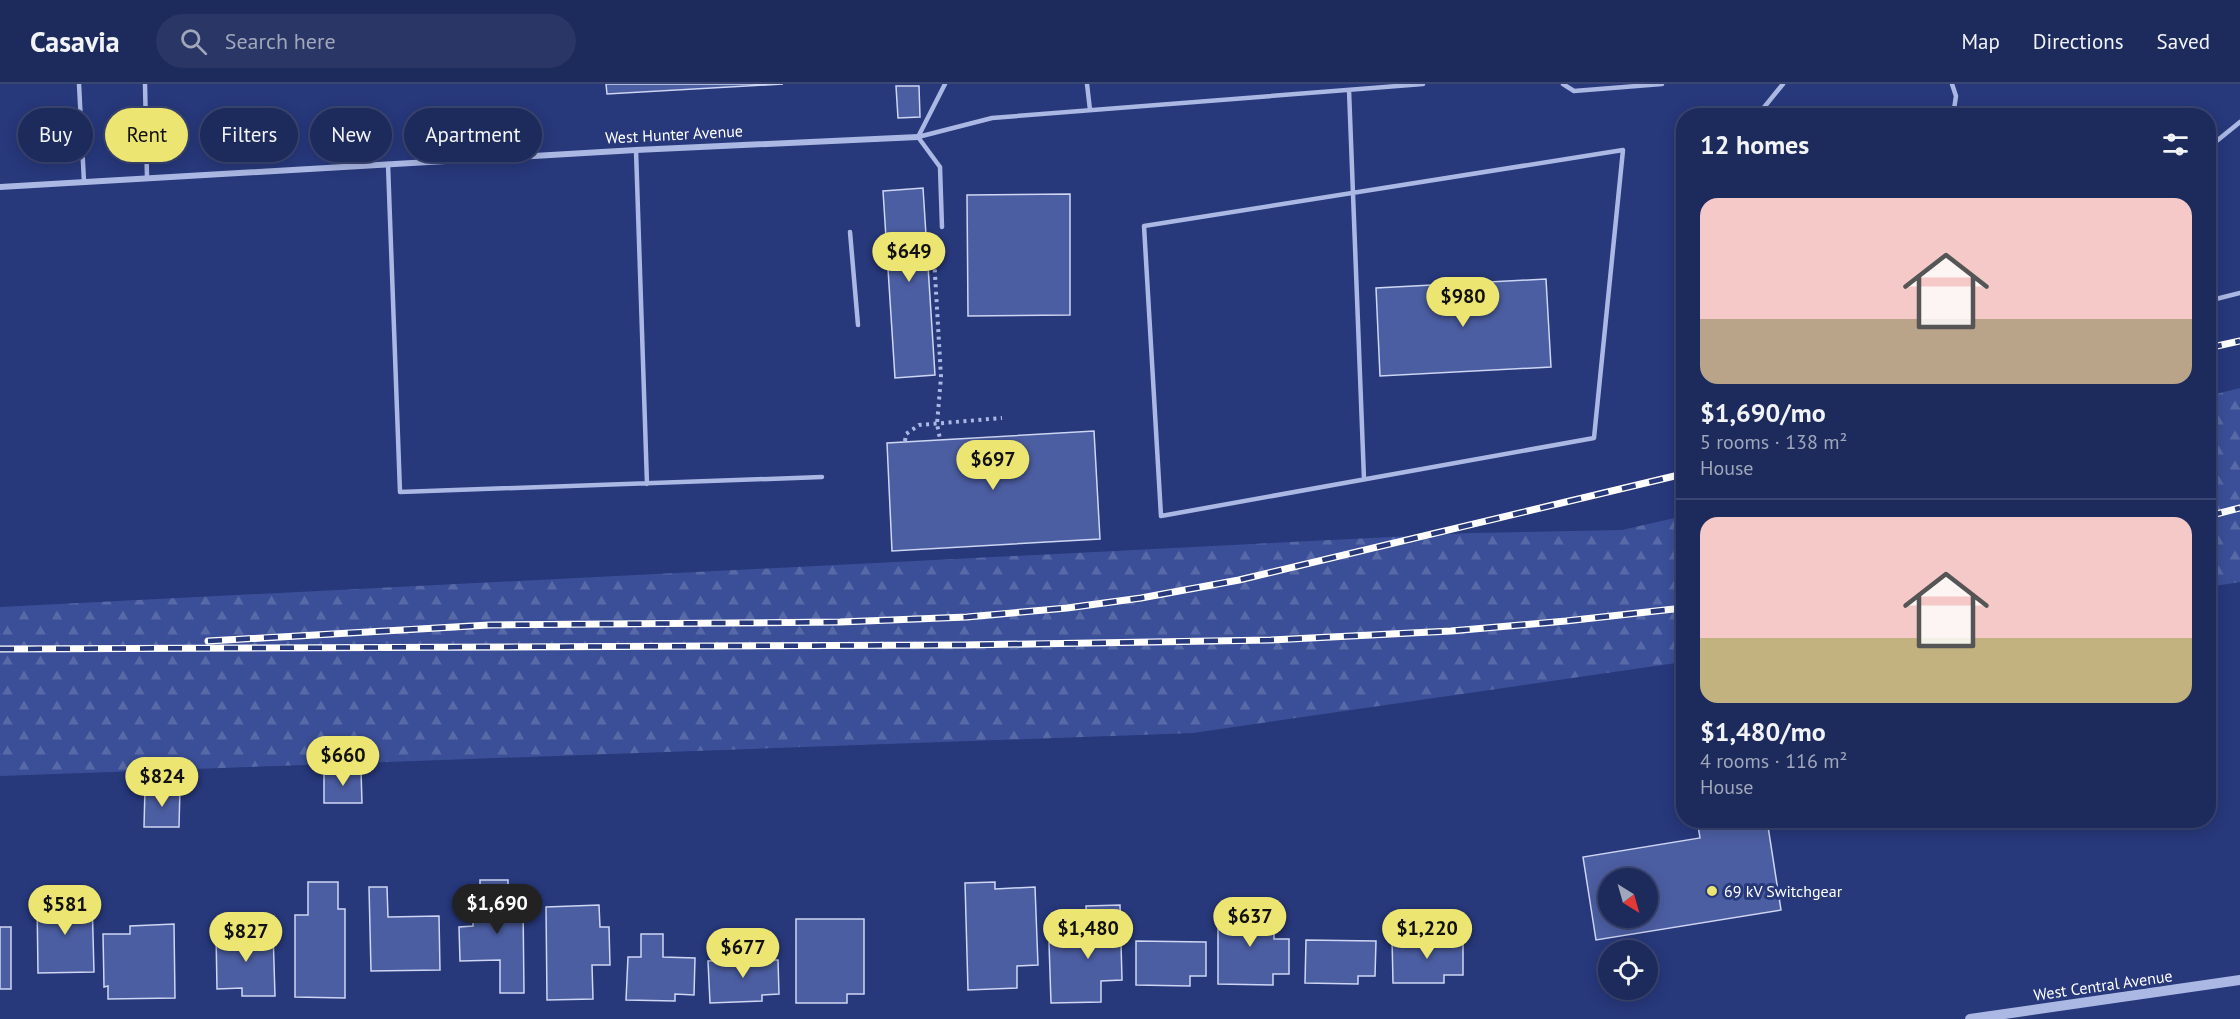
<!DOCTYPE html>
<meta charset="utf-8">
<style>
:root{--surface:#1d2a5c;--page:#2a3665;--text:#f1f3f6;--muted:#a0a7bb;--line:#3b4672;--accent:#ece572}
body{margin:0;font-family:"PT Sans",sans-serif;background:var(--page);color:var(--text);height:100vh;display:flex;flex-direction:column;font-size:22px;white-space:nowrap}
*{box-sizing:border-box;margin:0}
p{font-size:20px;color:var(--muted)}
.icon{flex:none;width:33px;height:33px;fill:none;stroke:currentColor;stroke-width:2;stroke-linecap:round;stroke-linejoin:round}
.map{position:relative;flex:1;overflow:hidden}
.details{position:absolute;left:1676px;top:24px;width:540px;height:720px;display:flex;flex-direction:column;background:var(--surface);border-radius:24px;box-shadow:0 3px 15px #0003,0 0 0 2px var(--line)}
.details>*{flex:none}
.banner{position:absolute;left:18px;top:24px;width:570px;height:54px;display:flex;gap:12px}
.needle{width:39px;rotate:143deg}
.buttons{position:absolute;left:1598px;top:784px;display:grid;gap:12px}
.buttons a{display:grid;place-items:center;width:60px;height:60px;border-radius:50%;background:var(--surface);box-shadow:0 3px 15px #0003,0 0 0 2px var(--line);font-size:30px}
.price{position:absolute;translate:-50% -51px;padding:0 14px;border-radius:21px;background:var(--accent);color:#111;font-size:20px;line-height:39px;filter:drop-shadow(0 2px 3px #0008)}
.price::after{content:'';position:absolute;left:50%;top:36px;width:18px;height:14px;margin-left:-9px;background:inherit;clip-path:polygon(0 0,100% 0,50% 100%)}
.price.active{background:#222;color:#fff}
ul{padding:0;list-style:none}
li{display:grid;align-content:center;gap:12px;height:318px;padding:0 24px}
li+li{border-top:2px solid var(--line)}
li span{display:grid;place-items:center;height:186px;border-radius:18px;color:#555}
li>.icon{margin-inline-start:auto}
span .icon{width:108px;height:108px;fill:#fffc;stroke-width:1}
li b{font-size:26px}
h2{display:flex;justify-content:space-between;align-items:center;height:72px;padding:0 24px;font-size:26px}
.pill{padding:0 21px;border-radius:27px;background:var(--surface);box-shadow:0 3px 15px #0003,0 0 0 2px var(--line);font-size:21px;line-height:54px}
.pill.active{background:var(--accent);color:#111}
header{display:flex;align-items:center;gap:36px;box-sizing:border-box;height:84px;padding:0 30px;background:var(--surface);border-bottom:2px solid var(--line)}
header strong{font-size:28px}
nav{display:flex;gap:33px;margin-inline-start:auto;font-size:21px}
.search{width:420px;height:54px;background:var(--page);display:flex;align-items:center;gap:15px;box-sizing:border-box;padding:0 21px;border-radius:33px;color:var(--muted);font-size:22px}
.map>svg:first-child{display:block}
.forest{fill:url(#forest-firs)}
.building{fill:#4c5ea2;stroke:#ced6f3;stroke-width:1.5;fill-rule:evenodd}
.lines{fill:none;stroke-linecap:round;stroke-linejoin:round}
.path{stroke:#abb8e4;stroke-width:4;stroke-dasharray:3 4.5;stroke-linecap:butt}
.service{stroke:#abb8e4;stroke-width:4.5}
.minor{stroke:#abb8e4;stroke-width:6}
.tertiary{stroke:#abb8e4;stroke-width:10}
.rail-casing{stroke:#fff;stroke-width:7}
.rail{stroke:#27387b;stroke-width:4.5;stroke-dasharray:14;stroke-linecap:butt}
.poi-dot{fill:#ece572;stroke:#27387b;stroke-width:2}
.labels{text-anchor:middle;stroke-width:6;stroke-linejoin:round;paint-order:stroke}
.street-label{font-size:16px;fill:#fff;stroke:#27387b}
.poi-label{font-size:16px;fill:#fff;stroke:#27387b;text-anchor:start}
</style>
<header>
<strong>Casavia</strong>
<div class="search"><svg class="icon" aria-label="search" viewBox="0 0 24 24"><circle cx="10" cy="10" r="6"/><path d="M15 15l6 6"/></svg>Search here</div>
<nav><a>Map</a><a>Directions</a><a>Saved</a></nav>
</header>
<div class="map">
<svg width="2240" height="935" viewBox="0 0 2240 935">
<defs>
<pattern id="forest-firs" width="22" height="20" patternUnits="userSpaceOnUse" patternTransform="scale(1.5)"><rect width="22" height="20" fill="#3b4f98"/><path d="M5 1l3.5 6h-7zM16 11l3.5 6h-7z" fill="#5869a7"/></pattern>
</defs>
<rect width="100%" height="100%" fill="#27387b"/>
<path class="forest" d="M 2240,304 L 2240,498 L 2208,503 L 2208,312 Z
M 1683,432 L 1683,578 L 1193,649 L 0,692 L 0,523 L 1471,449 L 1622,446 Z"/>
<path class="building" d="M 606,0 L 783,0 L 607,10 Z
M 896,2 L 919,2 L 920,33 L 898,34 Z
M 923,104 L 935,291 L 895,294 L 883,107 Z
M 1070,110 L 1070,231 L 968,232 L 967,111 Z
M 1546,195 L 1551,283 L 1380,292 L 1376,204 Z
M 1094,347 L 1100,455 L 892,467 L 887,359 Z
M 361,686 L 362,719 L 324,719 L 324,687 Z
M 145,704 L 180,704 L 179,743 L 144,743 Z
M 1697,736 L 1767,736 L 1781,826 L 1596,856 L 1583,773 L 1700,754 ZM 1608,795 L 1647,795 L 1647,834 L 1608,834 Z
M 480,796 L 508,796 L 508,820 L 523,820 L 524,909 L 500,909 L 500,876 L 460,877 L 459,843 L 473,842 L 473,821 L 480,821 Z
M 308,798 L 338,798 L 338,825 L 345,825 L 345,914 L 295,913 L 295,831 L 308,831 Z
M 995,798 L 995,805 L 1035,803 L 1038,881 L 1017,882 L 1017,904 L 968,906 L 965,799 Z
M 369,803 L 387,803 L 388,833 L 439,832 L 440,886 L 371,887 Z
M 92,814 L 94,888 L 38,889 L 37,816 Z
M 599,821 L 600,843 L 609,843 L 610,881 L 592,881 L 593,915 L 547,916 L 546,823 Z
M 1120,821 L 1122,896 L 1101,897 L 1101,918 L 1051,919 L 1049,859 L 1079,858 L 1080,863 L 1100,863 L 1099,845 L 1087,845 L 1086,822 Z
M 1218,826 L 1274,826 L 1274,855 L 1289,855 L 1289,890 L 1273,890 L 1273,901 L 1218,900 Z
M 796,835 L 864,835 L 864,910 L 847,910 L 847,919 L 796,919 Z
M 174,840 L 175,914 L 108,915 L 108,902 L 104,903 L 103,850 L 130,850 L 130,842 Z
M 0,843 L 11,843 L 11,905 L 0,905 Z
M 273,847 L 275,912 L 242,912 L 242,904 L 217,905 L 216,849 Z
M 641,850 L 663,850 L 663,873 L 695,874 L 694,911 L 675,910 L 675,917 L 626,916 L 628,873 L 641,873 Z
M 1463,854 L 1463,891 L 1444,891 L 1444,899 L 1393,899 L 1392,855 Z
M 1306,856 L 1376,857 L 1375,892 L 1358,892 L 1358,900 L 1305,899 Z
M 1136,857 L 1206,858 L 1206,892 L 1190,892 L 1190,902 L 1136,901 Z
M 759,869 L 763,876 L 778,876 L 779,910 L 762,911 L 762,917 L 710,919 L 708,877 L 738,876 L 743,870 Z"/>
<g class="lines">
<path class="path" d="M 936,163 L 934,173 L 941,293 L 937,340 L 940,355
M 905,357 L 906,350 L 919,341 L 1002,334"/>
<path class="service" d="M 79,0 L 84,98
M 145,0 L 147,94
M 1087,0 L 1090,26
M 1563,0 L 1574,7 L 1662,0
M 1952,0 L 1956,12 L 1953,32
M 1349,6 L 1364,395
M 1757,32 L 1783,0
M 918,53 L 992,34 L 1423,0
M 918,53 L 940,83 L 942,143
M 918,53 L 945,0
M 2208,64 L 2240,38
M 636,66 L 647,400
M 1623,66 L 1594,354 L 1161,432 L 1144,142 Z
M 388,80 L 400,408 L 822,393
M 850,148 L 858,241
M 2208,217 L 2240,209"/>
<path class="minor" d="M 0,103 L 636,66 L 918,53"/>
<path class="tertiary" d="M 1970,935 L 2240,896"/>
<defs>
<path id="rail" d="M 2208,264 L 2240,257
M 2208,432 L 2240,424
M 208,557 L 489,541 L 840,538 L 967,533 L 1067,524 L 1141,514 L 1239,496 L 1683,390
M 0,565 L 964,561 L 1271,556 L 1451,547 L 1566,537 L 1683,524"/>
</defs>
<use href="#rail" class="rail-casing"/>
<use href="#rail" class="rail"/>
</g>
<circle class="poi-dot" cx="1712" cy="807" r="6"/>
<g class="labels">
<g class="street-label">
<text transform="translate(674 50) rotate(-3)" y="6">West Hunter Avenue</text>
<text transform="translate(2103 901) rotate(-8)" y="6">West Central Avenue</text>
</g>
<g class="poi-label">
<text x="1724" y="813">69 kV Switchgear</text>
</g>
</g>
</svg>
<div class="buttons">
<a><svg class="needle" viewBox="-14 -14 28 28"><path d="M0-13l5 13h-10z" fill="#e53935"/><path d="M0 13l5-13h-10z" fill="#a0a7bb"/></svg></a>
<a><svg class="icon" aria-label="locate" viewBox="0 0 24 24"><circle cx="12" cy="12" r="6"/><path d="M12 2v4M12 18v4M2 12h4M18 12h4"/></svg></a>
</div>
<b class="price" style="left:909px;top:199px">$649</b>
<b class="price" style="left:1463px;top:244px">$980</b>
<b class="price" style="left:993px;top:407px">$697</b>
<b class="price" style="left:343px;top:703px">$660</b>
<b class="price" style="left:162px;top:724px">$824</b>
<b class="price active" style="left:497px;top:851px">$1,690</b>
<b class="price" style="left:65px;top:852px">$581</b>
<b class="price" style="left:1250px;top:864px">$637</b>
<b class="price" style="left:1088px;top:876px">$1,480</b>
<b class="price" style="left:1427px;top:876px">$1,220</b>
<b class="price" style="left:246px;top:879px">$827</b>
<b class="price" style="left:743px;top:895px">$677</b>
<div class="banner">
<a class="pill">Buy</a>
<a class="pill active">Rent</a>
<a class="pill">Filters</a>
<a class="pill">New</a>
<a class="pill">Apartment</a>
</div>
<section class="details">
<h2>12 homes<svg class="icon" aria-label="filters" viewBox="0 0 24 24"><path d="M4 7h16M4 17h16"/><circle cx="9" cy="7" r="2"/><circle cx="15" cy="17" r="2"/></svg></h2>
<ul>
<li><span style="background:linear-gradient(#f6c9c9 65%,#b9a48a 0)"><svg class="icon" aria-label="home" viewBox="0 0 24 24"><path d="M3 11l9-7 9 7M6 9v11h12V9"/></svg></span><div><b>$1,690/mo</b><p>5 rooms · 138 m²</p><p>House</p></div></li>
<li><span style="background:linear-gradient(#f6c9c9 65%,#c2b280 0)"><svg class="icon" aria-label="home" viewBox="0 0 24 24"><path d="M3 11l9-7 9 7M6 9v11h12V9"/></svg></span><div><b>$1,480/mo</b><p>4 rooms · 116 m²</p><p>House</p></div></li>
</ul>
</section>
</div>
